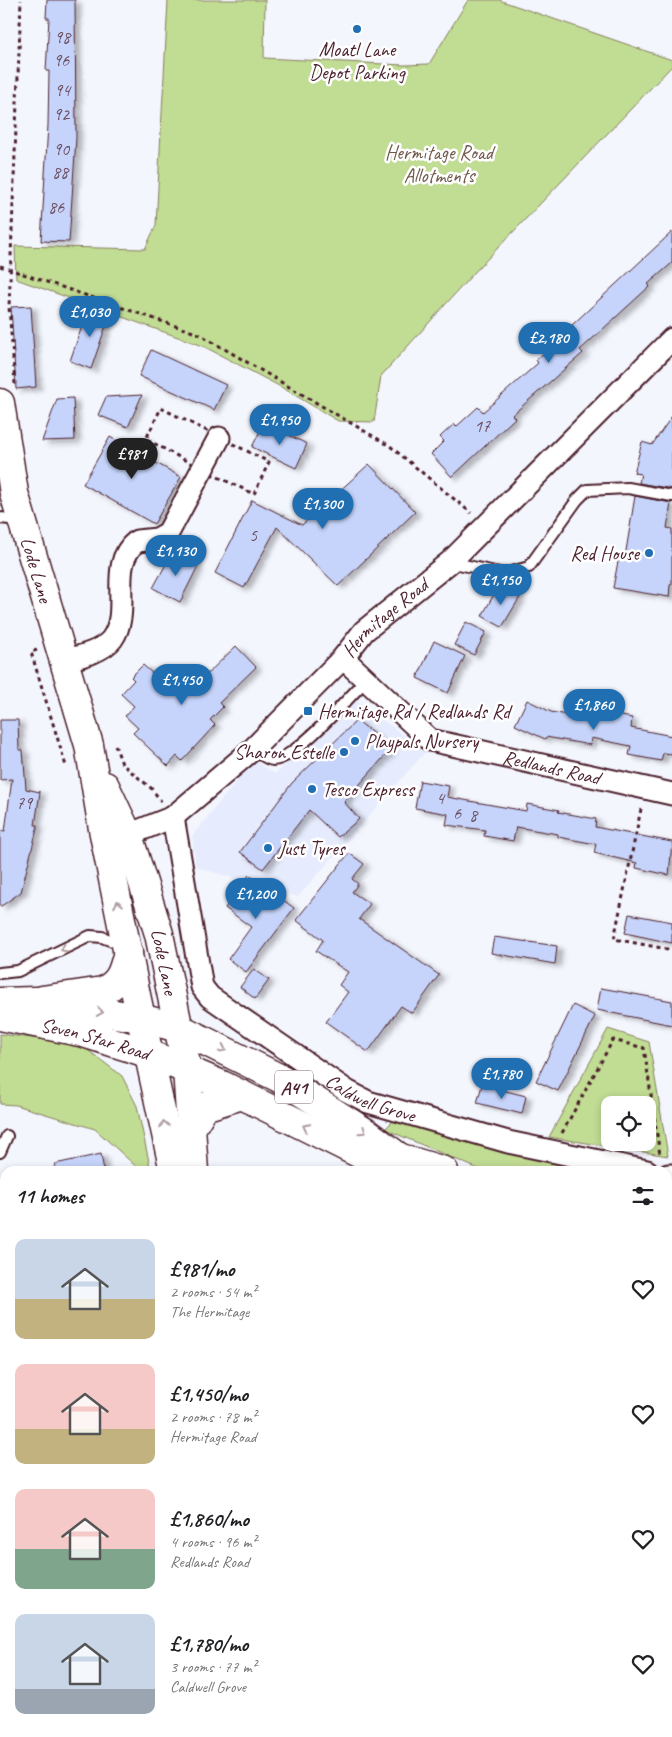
<!DOCTYPE html>
<meta charset="utf-8">
<style>
:root{--surface:#fff;--page:#f2f2f2;--text:#202124;--muted:#757577;--accent:#1f6fb2}
body{margin:0;font-family:Caveat,sans-serif;background:var(--page);color:var(--text);height:100vh;display:flex;flex-direction:column;font-size:19px;white-space:nowrap}
*{box-sizing:border-box;margin:0}
p{font-size:16px;color:var(--muted)}
.icon{flex:none;width:28px;height:28px;fill:none;stroke:currentColor;stroke-width:2;stroke-linecap:round;stroke-linejoin:round}
.map{position:relative;flex:1;overflow:hidden}
.side{position:absolute;left:0px;top:1166px;width:672px;height:571px;display:flex;flex-direction:column;background:var(--surface);border-radius:15px 15px 0 0;box-shadow:0 2px 8px #0003}
.side>*{flex:none}
.buttons{position:absolute;left:601px;top:1096px;display:grid;gap:10px}
.buttons a{display:grid;place-items:center;width:55px;height:55px;border-radius:10px;background:var(--surface);box-shadow:0 2px 8px #0003;font-size:25px}
.price{position:absolute;translate:-50% -42px;padding:0 11px;border-radius:18px;background:var(--accent);color:#fff;font-size:16px;line-height:32px;filter:drop-shadow(0 1px 2px #0008)}
.price::after{content:'';position:absolute;left:50%;top:30px;width:15px;height:11px;margin-left:-8px;background:inherit;clip-path:polygon(0 0,100% 0,50% 100%)}
.price.current{background:#222;color:#fff}
ul{padding:0;list-style:none}
li{display:flex;align-items:center;gap:15px;height:125px;padding:0 15px}
li span{display:grid;place-items:center;flex:none;width:140px;height:100px;border-radius:10px;color:#555}
li>.icon{margin-inline-start:auto}
span .icon{width:60px;height:60px;fill:#fffc;stroke-width:1}
li b{font-size:21px}
h2{display:flex;justify-content:space-between;align-items:center;height:60px;padding:0 15px;font-size:21px}
.map>svg:first-child{display:block}
.built{fill:#e6ecfd}
.green{fill:#c1dc93;stroke:#867e5f;fill-rule:evenodd}
.building{fill:#c6d4fb;stroke:#4a1f2b;filter:url(#shadow)}
.lines{fill:none;stroke-linecap:round;stroke-linejoin:round}
.service-casing{stroke:#4a1f2b;stroke-width:14}
.minor-casing{stroke:#4a1f2b;stroke-width:25}
.secondary-casing{stroke:#4a1f2b;stroke-width:31}
.trunk-casing{stroke:#4a1f2b;stroke-width:31}
.path{stroke:#4a1f2b;stroke-width:3;stroke-dasharray:4 4;stroke-linecap:butt}
.service{stroke:#fff;stroke-width:10}
.minor{stroke:#fff;stroke-width:21}
.secondary{stroke:#fff;stroke-width:28}
.trunk{stroke:#fff;stroke-width:28}
.oneway{stroke:#ae9aa0}
.poi-dot{fill:#1f6fb2;stroke:#fff;stroke-width:2}
.labels{text-anchor:middle;stroke-width:5;stroke-linejoin:round;paint-order:stroke}
.number-label{font-size:18px;fill:#694c5f}
.shield{fill:#fff;stroke:#80626b;stroke-width:1}
.shield-label{font-size:19px;font-weight:bold;fill:#4a1f2b}
.poi-label{font-size:20px;fill:#4a1f2b;stroke:#fff;text-anchor:start}
.park-label{font-size:20px;fill:#6e584a;stroke:#fff}
.street-label{font-size:20px;fill:#4a1f2b;stroke:#fff}
</style>
<div class="map">
<svg width="672" height="1737" viewBox="0 0 672 1737">
<defs>
<filter id="shadow"><feDropShadow dx="5.5" dy="3" stdDeviation="2.5" flood-color="#0004"/></filter>
</defs>
<rect width="100%" height="100%" fill="#f4f6fe"/>
<filter id="ink" filterUnits="userSpaceOnUse"><feTurbulence type="fractalNoise" baseFrequency=".02" numOctaves="2"/><feDisplacementMap in="SourceGraphic" scale="10" xChannelSelector="R" yChannelSelector="G"/><feConvolveMatrix kernelMatrix="1 2 1 2 8 2 1 2 1" color-interpolation-filters="sRGB"/></filter>
<g filter="url(#ink)">
<path class="built" d="M 356,701 L 426,751 L 298,897 L 196,867 L 192,836 L 254,760 L 275,774 Z
M 672,1508 L 672,1588 L 668,1587 L 668,1531 Z
M 668,1622 L 672,1623 L 672,1737 L 531,1737 L 533,1732 L 668,1732 Z"/>
<path class="green" d="M 168,0 L 265,0 L 264,58 L 404,65 L 429,64 L 468,0 L 499,0 L 672,60 L 672,66 L 472,275 L 381,376 L 374,422 L 338,421 L 281,387 L 203,346 L 16,279 L 15,246 L 145,249 L 156,225 Z
M 608,1029 L 649,1042 L 668,1156 L 549,1137 ZM 610,1105 L 648,1105 L 648,1142 L 610,1142 Z
M 0,1034 L 48,1040 L 85,1048 L 122,1076 L 137,1106 L 151,1171 L 141,1171 L 95,1129 L 16,1105 L 0,1104 Z
M 394,1120 L 598,1171 L 483,1171 L 385,1129 Z"/>
<path class="building" d="M 47,0 L 75,0 L 76,138 L 69,242 L 41,241 L 48,125 L 49,71 L 46,71 L 49,18 L 46,18 Z
M 672,232 L 672,263 L 648,284 L 650,286 L 580,350 L 583,353 L 512,415 L 515,418 L 452,477 L 431,454 L 444,441 L 440,437 L 454,424 L 456,427 L 478,407 L 483,412 L 538,363 L 536,360 L 574,327 L 572,325 Z
M 31,306 L 36,387 L 16,389 L 11,307 Z
M 89,306 L 110,314 L 91,369 L 70,361 Z
M 151,350 L 226,385 L 214,410 L 139,376 Z
M 142,395 L 128,427 L 98,415 L 106,397 Z
M 73,398 L 75,440 L 42,441 L 57,399 Z
M 672,416 L 672,489 L 639,483 L 641,474 L 634,473 L 642,442 L 652,445 Z
M 264,423 L 307,444 L 296,468 L 252,447 Z
M 110,437 L 181,477 L 154,524 L 83,484 Z
M 369,464 L 415,512 L 338,586 L 277,527 L 244,588 L 215,573 L 252,500 L 302,525 Z
M 635,496 L 671,503 L 667,528 L 672,529 L 672,584 L 670,585 L 669,597 L 613,588 L 619,556 L 625,557 Z
M 172,553 L 198,566 L 180,602 L 153,588 Z
M 499,585 L 520,597 L 502,627 L 482,616 Z
M 466,622 L 486,632 L 474,655 L 454,645 Z
M 434,641 L 465,656 L 448,693 L 417,678 Z
M 236,646 L 256,667 L 219,703 L 223,707 L 210,720 L 215,725 L 182,761 L 177,756 L 168,766 L 133,733 L 138,728 L 125,716 L 134,706 L 121,694 L 134,680 L 131,677 L 143,665 L 173,692 L 189,675 L 198,683 Z
M 527,700 L 551,712 L 599,721 L 600,712 L 632,718 L 631,728 L 672,736 L 672,754 L 663,753 L 661,761 L 629,755 L 631,746 L 591,738 L 590,745 L 546,737 L 545,739 L 515,725 Z
M 0,720 L 18,720 L 19,750 L 23,750 L 26,789 L 40,792 L 35,825 L 38,825 L 21,892 L 0,907 L 0,830 L 5,831 L 12,779 L 0,780 Z
M 357,720 L 391,749 L 344,802 L 359,819 L 338,837 L 309,810 L 263,869 L 240,852 L 292,783 Z
M 420,781 L 449,786 L 447,797 L 526,811 L 527,804 L 559,810 L 558,812 L 596,819 L 595,827 L 672,842 L 669,875 L 636,868 L 637,863 L 594,853 L 596,844 L 558,837 L 558,834 L 516,827 L 513,841 L 484,836 L 485,830 L 446,825 L 448,814 L 415,808 Z
M 349,853 L 364,864 L 352,879 L 358,884 L 352,892 L 370,904 L 359,919 L 439,975 L 412,1013 L 401,1006 L 368,1052 L 326,1022 L 348,992 L 339,985 L 348,972 L 316,951 L 323,940 L 296,920 Z
M 249,875 L 294,908 L 246,972 L 228,959 L 251,927 L 225,908 Z
M 629,914 L 672,922 L 672,943 L 625,933 Z
M 494,937 L 557,946 L 555,964 L 491,953 Z
M 254,969 L 269,980 L 255,999 L 240,987 Z
M 601,988 L 672,1001 L 672,1025 L 597,1010 Z
M 573,1005 L 595,1016 L 558,1091 L 536,1081 Z
M 482,1085 L 526,1096 L 522,1114 L 477,1103 Z
M 101,1154 L 104,1171 L 56,1171 L 55,1164 Z"/>
<g class="lines">
<defs>
<path id="service" d="M 0,518 L 20,520
M 450,562 L 504,574 L 529,567 L 577,500 L 587,490 L 628,488 L 672,496
M 253,749 C 259,753 267,760 273,760 C 294,761 350,696 366,680
M 0,973 L 18,971 L 90,936 L 102,937 L 123,945
M 0,1152 L 7,1136
M 668,1269 L 672,1270
M 668,1310 L 672,1312
M 668,1668 L 672,1669
M 551,1737 L 552,1732
M 594,1737 L 596,1732"/>
<g id="minor">
<path id="s1" d="M 343,658 L 430,740 L 672,794"/>
<path d="M 63,661 C 78,657 102,652 112,639 C 133,610 106,565 137,541 L 157,539 L 168,533 L 219,438"/>
<path id="s2" d="M 173,817 L 202,987 L 210,997 L 347,1091 L 368,1102 L 508,1142 L 647,1171"/>
<path id="s3" d="M 128,835 L 173,817 L 253,749 L 343,658 L 364,631 L 450,562 L 672,339"/>
<path d="M 668,1175 L 672,1175"/>
<path d="M 668,1606 L 672,1607"/>
</g>
<g id="secondary">
<path id="s4" d="M 0,403 L 14,493 L 89,745 L 103,829 L 136,995 L 174,1171"/>
<path id="s5" d="M 105,786 L 128,835 L 159,934 L 187,1069 L 194,1171"/>
<path d="M 42,1000 L 103,991 C 121,982 123,971 128,952"/>
<path d="M 192,1127 L 204,1107 L 242,1095"/>
<path d="M 201,1737 L 202,1732"/>
</g>
<g id="trunk">
<path d="M 0,1002 L 35,1001 L 140,1018 L 179,1028 L 279,1078 L 365,1132 L 400,1158"/>
<path id="s6" d="M 0,1016 L 80,1032 L 150,1054 L 222,1085 L 360,1154 L 401,1158 L 444,1171"/>
<path d="M 668,1228 L 672,1229"/>
</g>
</defs>
<use href="#service" class="service-casing"/>
<use href="#minor" class="minor-casing"/>
<use href="#secondary" class="secondary-casing"/>
<use href="#trunk" class="trunk-casing"/>
<path class="path" d="M 0,266 L 199,334 L 390,446 L 471,513
M 15,384 L 9,307 L 21,0
M 161,408 L 269,462 L 254,494 L 203,470 L 146,439 Z
M 37,650 L 31,652 L 66,766
M 115,745 L 122,764 L 151,788 L 161,801
M 641,809 L 614,939 L 672,950
M 562,1133 L 613,1040 L 644,1048 L 660,1155"/>
<use href="#service" class="service"/>
<use href="#minor" class="minor"/>
<use href="#secondary" class="secondary"/>
<use href="#trunk" class="trunk"/>
</g>
<defs><path id="oneway-chevron" d="M-2-3.5L2.5 0L-2 3.5" fill="none" stroke-width="1.6" stroke-linecap="round" stroke-linejoin="round" transform="scale(1.25)"/></defs>
<g class="oneway">
<use href="#oneway-chevron" transform="translate(118 904) rotate(-101)"/>
<use href="#oneway-chevron" transform="translate(64 949) rotate(154)"/>
<use href="#oneway-chevron" transform="translate(100 1012) rotate(9)"/>
<use href="#oneway-chevron" transform="translate(223 1049) rotate(26)"/>
<use href="#oneway-chevron" transform="translate(164 1124) rotate(-101)"/>
<use href="#oneway-chevron" transform="translate(306 1127) rotate(-153)"/>
<use href="#oneway-chevron" transform="translate(363 1131) rotate(34)"/>
</g>
</g>
<g class="poi-dot">
<circle cx="357" cy="29" r="5"/>
<circle cx="649" cy="553" r="5"/>
<rect x="303" y="706" width="10" height="10" rx="2.5"/>
<circle cx="355" cy="741" r="5"/>
<circle cx="344" cy="752" r="5"/>
<circle cx="312" cy="789" r="5"/>
<circle cx="268" cy="848" r="5"/>
</g>
<g class="labels">
<g class="number-label">
<text x="62" y="43">98</text>
<text x="61" y="66">96</text>
<text x="62" y="96">94</text>
<text x="61" y="120">92</text>
<text x="61" y="155">90</text>
<text x="60" y="178">88</text>
<text x="56" y="213">86</text>
<text x="482" y="432">17</text>
<text x="253" y="541">5</text>
<text x="440" y="804">4</text>
<text x="24" y="809">79</text>
<text x="457" y="819">6</text>
<text x="473" y="821">8</text>
</g>
<rect class="shield" x="275" y="1070.5" width="38" height="33" rx="4"/>
<g class="shield-label">
<text x="294" y="1094">A41</text>
</g>
<g class="poi-label">
<text x="357" y="56" text-anchor="middle">Moatl Lane<tspan x="357" dy="23">Depot Parking</tspan></text>
<text x="639" y="560" text-anchor="end">Red House</text>
<text x="318" y="718">Hermitage Rd / Redlands Rd</text>
<text x="365" y="748">Playpals Nursery</text>
<text x="334" y="759" text-anchor="end">Sharon Estelle</text>
<text x="322" y="796">Tesco Express</text>
<text x="278" y="855">Just Tyres</text>
</g>
<g class="park-label">
<text x="439" y="159">Hermitage Road<tspan x="439" dy="23">Allotments</tspan></text>
</g>
<g class="street-label">
<text dy="7" stroke="none"><textPath href="#s4" startOffset="171">Lode Lane</textPath></text>
<text dy="7" stroke="none"><textPath href="#s3" startOffset="340">Hermitage Road</textPath></text>
<text dy="7" stroke="none"><textPath href="#s1" startOffset="244">Redlands Road</textPath></text>
<text dy="7" stroke="none"><textPath href="#s5" startOffset="186">Lode Lane</textPath></text>
<text dy="7" stroke="none"><textPath href="#s6" startOffset="98">Seven Star Road</textPath></text>
<text dy="7" stroke="none"><textPath href="#s2" startOffset="376">Caldwell Grove</textPath></text>
</g>
</g>
</svg>
<div class="buttons">
<a><svg class="icon" aria-label="locate" viewBox="0 0 24 24"><circle cx="12" cy="12" r="6"/><path d="M12 2v4M12 18v4M2 12h4M18 12h4"/></svg></a>
</div>
<b class="price" style="left:90px;top:338px">£1,030</b>
<b class="price" style="left:549px;top:364px">£2,180</b>
<b class="price" style="left:280px;top:446px">£1,950</b>
<b class="price current" style="left:132px;top:480px">£981</b>
<b class="price" style="left:323px;top:530px">£1,300</b>
<b class="price" style="left:176px;top:577px">£1,130</b>
<b class="price" style="left:501px;top:606px">£1,150</b>
<b class="price" style="left:182px;top:706px">£1,450</b>
<b class="price" style="left:594px;top:731px">£1,860</b>
<b class="price" style="left:256px;top:920px">£1,200</b>
<b class="price" style="left:502px;top:1100px">£1,780</b>
<section class="side">
<h2>11 homes<svg class="icon" aria-label="filters" viewBox="0 0 24 24"><path d="M4 7h16M4 17h16"/><circle cx="9" cy="7" r="2"/><circle cx="15" cy="17" r="2"/></svg></h2>
<ul>
<li><span style="background:linear-gradient(#c9d6e8 60%,#c2b280 0)"><svg class="icon" aria-label="home" viewBox="0 0 24 24"><path d="M3 11l9-7 9 7M6 9v11h12V9"/></svg></span><div><b>£981/mo</b><p>2 rooms · 54 m²</p><p>The Hermitage</p></div><svg class="icon" aria-label="heart" viewBox="0 0 24 24"><path d="M12 20l-8-8c-3-5 5-10 8-4 3-6 11-1 8 4z"/></svg></li>
<li><span style="background:linear-gradient(#f6c9c9 65%,#c2b280 0)"><svg class="icon" aria-label="home" viewBox="0 0 24 24"><path d="M3 11l9-7 9 7M6 9v11h12V9"/></svg></span><div><b>£1,450/mo</b><p>2 rooms · 78 m²</p><p>Hermitage Road</p></div><svg class="icon" aria-label="heart" viewBox="0 0 24 24"><path d="M12 20l-8-8c-3-5 5-10 8-4 3-6 11-1 8 4z"/></svg></li>
<li><span style="background:linear-gradient(#f6c9c9 60%,#7fa58c 0)"><svg class="icon" aria-label="home" viewBox="0 0 24 24"><path d="M3 11l9-7 9 7M6 9v11h12V9"/></svg></span><div><b>£1,860/mo</b><p>4 rooms · 96 m²</p><p>Redlands Road</p></div><svg class="icon" aria-label="heart" viewBox="0 0 24 24"><path d="M12 20l-8-8c-3-5 5-10 8-4 3-6 11-1 8 4z"/></svg></li>
<li><span style="background:linear-gradient(#c9d6e8 75%,#9aa5b1 0)"><svg class="icon" aria-label="home" viewBox="0 0 24 24"><path d="M3 11l9-7 9 7M6 9v11h12V9"/></svg></span><div><b>£1,780/mo</b><p>3 rooms · 77 m²</p><p>Caldwell Grove</p></div><svg class="icon" aria-label="heart" viewBox="0 0 24 24"><path d="M12 20l-8-8c-3-5 5-10 8-4 3-6 11-1 8 4z"/></svg></li>
</ul>
</section>
</div>
